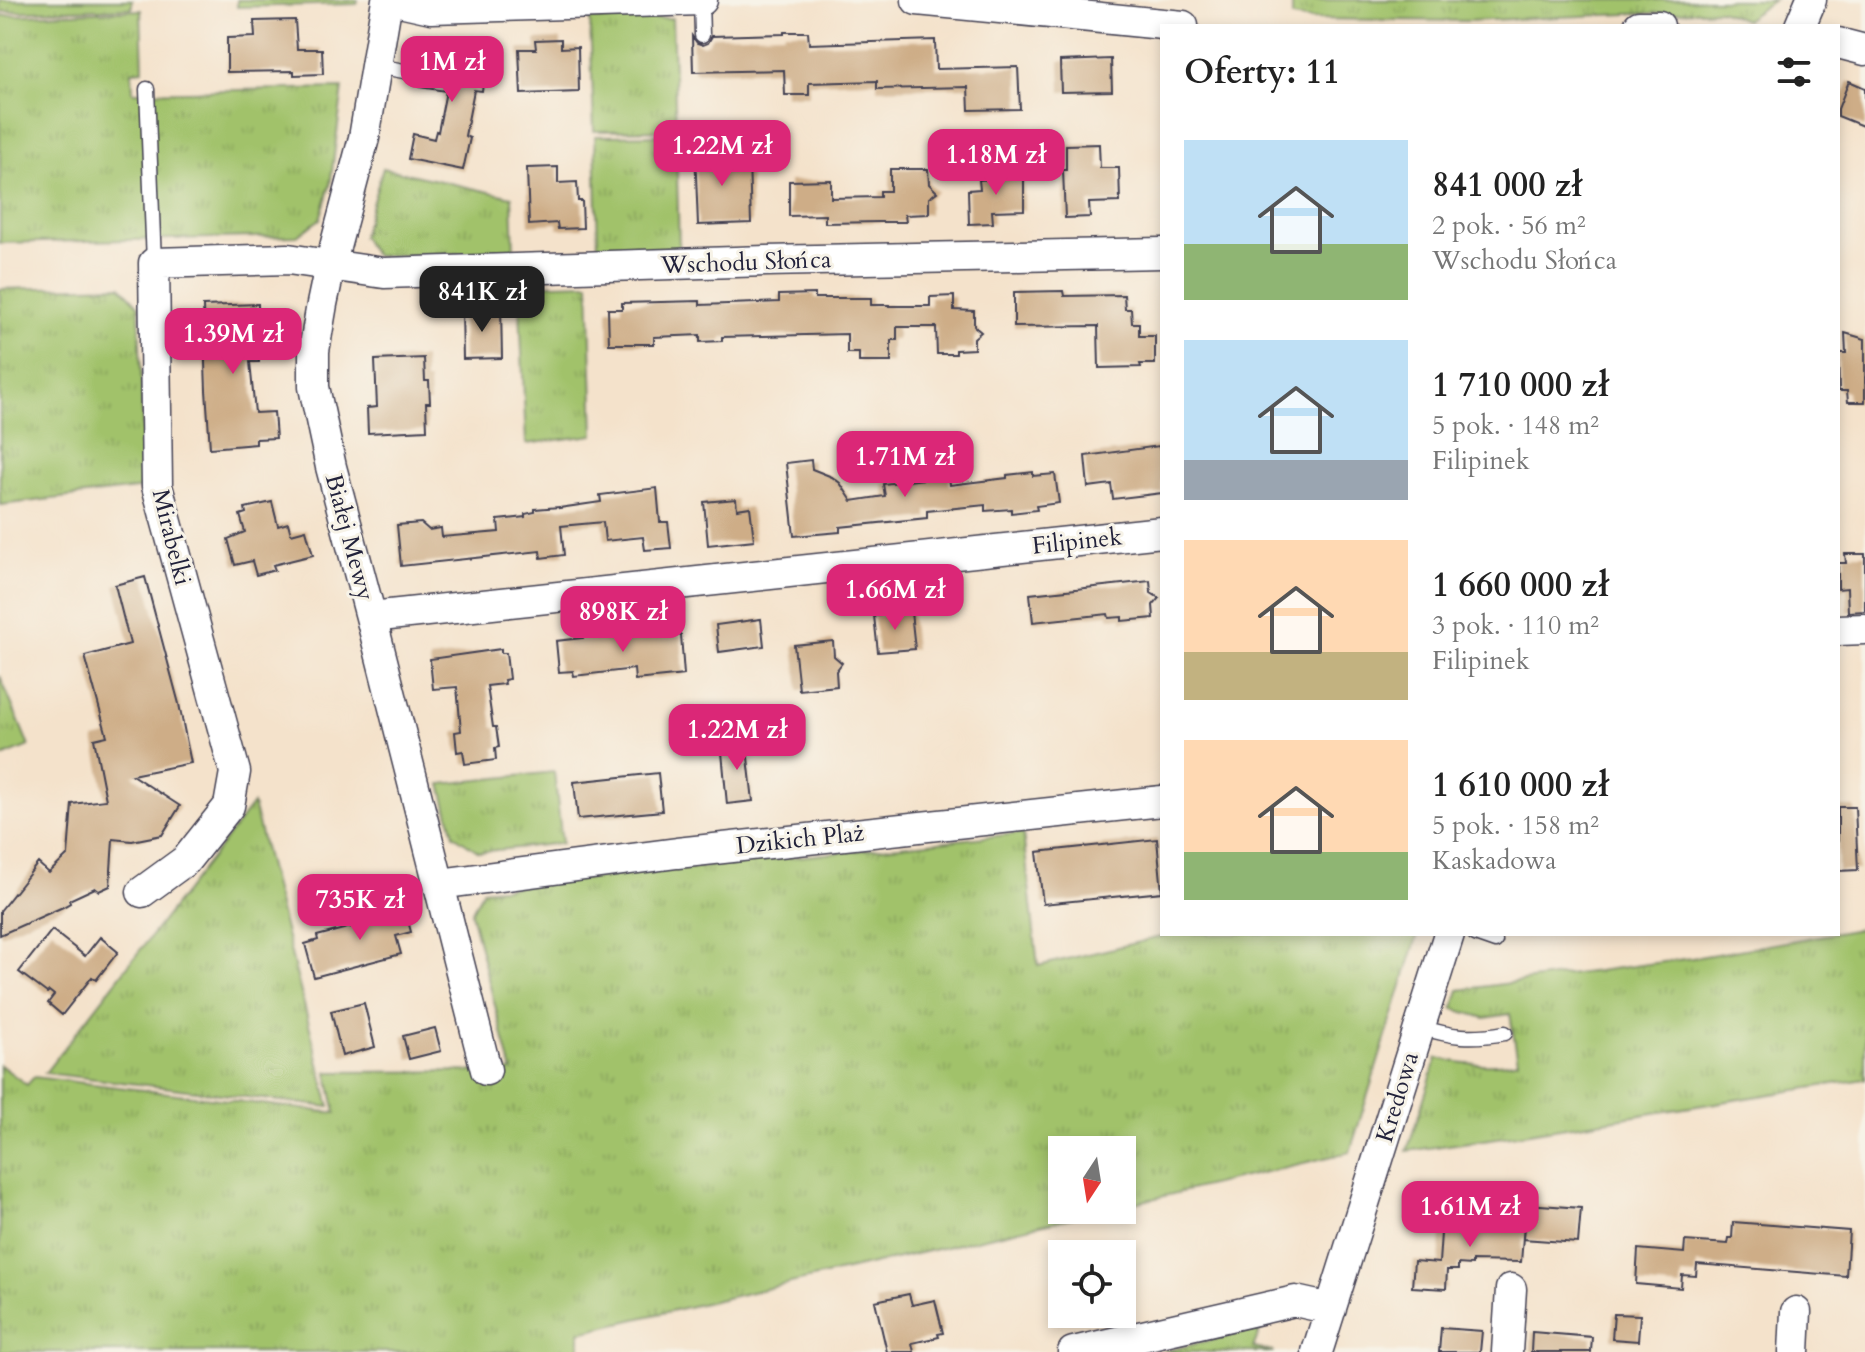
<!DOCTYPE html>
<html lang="pl">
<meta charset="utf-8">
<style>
:root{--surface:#fff;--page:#f6f6f6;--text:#222;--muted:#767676;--accent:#db2777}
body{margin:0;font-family:Cardo,serif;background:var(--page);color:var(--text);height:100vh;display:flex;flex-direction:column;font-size:30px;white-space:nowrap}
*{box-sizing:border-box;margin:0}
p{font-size:26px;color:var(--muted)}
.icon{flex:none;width:44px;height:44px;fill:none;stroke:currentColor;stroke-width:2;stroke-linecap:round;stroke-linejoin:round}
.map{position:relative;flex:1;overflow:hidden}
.details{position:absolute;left:1160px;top:24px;width:680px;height:912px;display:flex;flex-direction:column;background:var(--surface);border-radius:0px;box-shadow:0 4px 12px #0003}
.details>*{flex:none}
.needle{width:52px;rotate:192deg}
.fabs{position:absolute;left:1048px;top:1136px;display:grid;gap:16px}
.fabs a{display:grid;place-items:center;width:88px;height:88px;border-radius:0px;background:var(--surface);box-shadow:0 4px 12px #0003;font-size:40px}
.price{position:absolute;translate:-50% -68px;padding:0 18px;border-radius:16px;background:var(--accent);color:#fff;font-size:26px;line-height:52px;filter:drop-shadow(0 2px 4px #0008)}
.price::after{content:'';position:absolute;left:50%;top:48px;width:24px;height:18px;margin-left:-12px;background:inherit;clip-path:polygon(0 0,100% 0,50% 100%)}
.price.current{background:#222;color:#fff}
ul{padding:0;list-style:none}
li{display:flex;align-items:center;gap:24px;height:200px;padding:0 24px}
li span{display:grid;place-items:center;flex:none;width:224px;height:160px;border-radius:0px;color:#555}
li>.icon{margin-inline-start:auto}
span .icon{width:96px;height:96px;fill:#fffc;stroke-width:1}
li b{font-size:34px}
h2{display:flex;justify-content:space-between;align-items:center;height:96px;padding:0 24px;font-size:34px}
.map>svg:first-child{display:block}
.grass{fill:url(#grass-tufts);stroke:#627252;stroke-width:2}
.building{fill:#cead87}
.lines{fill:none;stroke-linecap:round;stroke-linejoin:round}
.service-casing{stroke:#423f51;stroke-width:17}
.minor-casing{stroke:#423f51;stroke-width:33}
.service{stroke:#fff;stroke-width:14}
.minor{stroke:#fff;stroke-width:30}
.labels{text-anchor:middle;stroke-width:6;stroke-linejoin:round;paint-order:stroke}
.street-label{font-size:24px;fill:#22223b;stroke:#f7f3e8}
</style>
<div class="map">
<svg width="1865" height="1352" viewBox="0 0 1865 1352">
<defs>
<pattern id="grass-tufts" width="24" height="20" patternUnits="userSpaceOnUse" patternTransform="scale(2)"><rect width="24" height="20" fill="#a1c26a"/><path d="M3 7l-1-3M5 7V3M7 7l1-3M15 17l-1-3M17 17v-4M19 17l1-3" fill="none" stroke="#8aa65d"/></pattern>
</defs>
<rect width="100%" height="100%" fill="#f7f3e8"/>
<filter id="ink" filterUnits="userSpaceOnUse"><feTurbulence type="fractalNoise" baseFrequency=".0125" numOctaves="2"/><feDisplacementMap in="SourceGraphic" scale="16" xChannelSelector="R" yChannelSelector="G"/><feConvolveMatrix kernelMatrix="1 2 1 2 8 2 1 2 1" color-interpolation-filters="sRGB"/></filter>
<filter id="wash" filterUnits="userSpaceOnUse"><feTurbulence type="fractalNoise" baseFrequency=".006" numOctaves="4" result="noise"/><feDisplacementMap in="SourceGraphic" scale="32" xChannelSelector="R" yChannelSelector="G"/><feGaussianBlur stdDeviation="1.8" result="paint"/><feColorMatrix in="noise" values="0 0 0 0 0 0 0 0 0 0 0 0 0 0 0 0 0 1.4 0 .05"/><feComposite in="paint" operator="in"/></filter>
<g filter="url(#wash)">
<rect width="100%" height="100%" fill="#f4e2cb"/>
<path class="grass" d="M 0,0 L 132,0 L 132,8 L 0,12 Z
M 237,0 L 358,0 L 357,4 L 237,7 Z
M 1292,0 L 1774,0 L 1745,20 L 1720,10 L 1468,21 L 1305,19 L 1292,17 Z
M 141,10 L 143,70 L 132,71 L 133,92 L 343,88 L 330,186 L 320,219 L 297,236 L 0,243 L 0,16 Z
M 672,18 L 676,130 L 594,131 L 590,19 Z
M 676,135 L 679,248 L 598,249 L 595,136 Z
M 383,168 L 512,197 L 514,252 L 375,256 L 362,237 Z
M 589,283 L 594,435 L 526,444 L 519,285 Z
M 121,286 L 139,306 L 144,488 L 0,505 L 0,289 Z
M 0,676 L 29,746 L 0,758 Z
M 554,772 L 562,843 L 479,852 L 454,835 L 441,784 Z
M 253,804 L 330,1107 L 45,1073 Z
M 1023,833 L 1038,966 L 1173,934 L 1418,934 L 1350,1152 L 1122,1206 L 1122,1150 L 1062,1150 L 1062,1210 L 1105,1210 L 580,1332 L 580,1352 L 0,1352 L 0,1065 L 27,1085 L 34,1077 L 336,1113 L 327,1072 L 512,1071 L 471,913 L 483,890 Z
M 1865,928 L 1865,1079 L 1504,1137 L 1407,1151 L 1437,1058 C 1463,1064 1491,1067 1518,1061 L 1510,1014 L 1485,1018 L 1453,1009 L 1459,990 L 1699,957 Z
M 1261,1328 L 1253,1348 L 1274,1352 L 1162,1352 Z"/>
<g id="blocks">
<path class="building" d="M 295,20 L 297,49 L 322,49 L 323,74 L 294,75 L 294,71 L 227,72 L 227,38 L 255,37 L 254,21 Z
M 784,32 L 808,32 L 809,44 L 935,40 L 936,69 L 1018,67 L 1020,109 L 969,110 L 968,87 L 877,89 L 877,81 L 809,83 L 809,95 L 785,95 L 784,70 L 693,72 L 692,36 L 697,43 L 703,45 L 708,43 L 712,36 L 784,34 Z
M 561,39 L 561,48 L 578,47 L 579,92 L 521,94 L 519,49 L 536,49 L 535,40 Z
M 440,41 L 488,49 L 482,91 L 474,90 L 465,136 L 470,138 L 463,170 L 408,159 L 413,134 L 434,139 L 436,131 L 438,132 L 446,91 L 419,87 L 420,84 L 427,81 L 430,75 L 429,70 L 423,65 L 423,62 L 436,64 Z
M 1111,59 L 1112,91 L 1061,92 L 1060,61 Z
M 1849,81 L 1865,88 L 1865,127 L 1838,116 L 1838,109 Z
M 1099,144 L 1100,168 L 1119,168 L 1120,202 L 1089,203 L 1090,217 L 1065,218 L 1063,170 L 1066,170 L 1066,145 Z
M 728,148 L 729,160 L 749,160 L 751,223 L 698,225 L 695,150 Z
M 558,167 L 558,183 L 577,182 L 578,201 L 582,201 L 583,228 L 558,229 L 557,223 L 529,225 L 527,168 Z
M 890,169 L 928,169 L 929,184 L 937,192 L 929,198 L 929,214 L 905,215 L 906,222 L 880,222 L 825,223 L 825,215 L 789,216 L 789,181 L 831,180 L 831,198 L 880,197 L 880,191 L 890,191 Z
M 1012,172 L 1012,178 L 1024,178 L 1024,210 L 992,211 L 993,223 L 969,224 L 968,190 L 980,189 L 979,180 L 992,179 L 991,173 Z
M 1063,291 L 1064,296 L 1124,295 L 1125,309 L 1131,309 L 1132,323 L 1139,323 L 1139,336 L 1155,336 L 1155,364 L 1140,364 L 1141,367 L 1099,368 L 1098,326 L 1014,327 L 1014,292 Z
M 815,294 L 815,298 L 871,298 L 871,305 L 889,305 L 889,306 L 930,306 L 930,297 L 954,296 L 954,310 L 974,311 L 974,326 L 981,332 L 974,338 L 974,349 L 956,350 L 956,354 L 937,354 L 936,327 L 897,327 L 897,340 L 891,340 L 891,362 L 859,362 L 859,353 L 847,353 L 847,334 L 722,337 L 722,341 L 700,342 L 700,335 L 654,337 L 654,344 L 609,344 L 608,309 L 622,309 L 622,303 L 700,301 L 700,305 L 757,303 L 779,302 L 779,295 Z
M 258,304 L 259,362 L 250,362 L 255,413 L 274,412 L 276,438 L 256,439 L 256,444 L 210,448 L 206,390 L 203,306 Z
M 501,308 L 502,358 L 463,359 L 462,309 Z
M 1845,333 L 1865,339 L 1865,402 L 1848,402 L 1847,391 L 1839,391 L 1838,353 L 1846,353 Z
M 424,358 L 425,381 L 429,381 L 430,403 L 426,403 L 427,430 L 368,433 L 367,408 L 377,407 L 375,360 Z
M 1159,446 L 1162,459 L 1162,493 L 1113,499 L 1111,484 L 1088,487 L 1085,456 Z
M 811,460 L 812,469 L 832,477 L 840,483 L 852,501 L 885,496 L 883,484 L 949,476 L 950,485 L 1007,478 L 1007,475 L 1033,472 L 1033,476 L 1055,474 L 1059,503 L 1036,506 L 1037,510 L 1011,513 L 1011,509 L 985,511 L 985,505 L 927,511 L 927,518 L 840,527 L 840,532 L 794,536 L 786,463 Z
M 657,488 L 660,522 L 668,522 L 671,548 L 645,550 L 643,537 L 605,541 L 603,522 L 561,526 L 564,555 L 541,558 L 540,551 L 401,566 L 397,525 L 421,523 L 429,530 L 441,528 L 442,537 L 499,532 L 498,520 L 525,517 L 525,514 L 535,512 L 535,509 L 559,507 L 559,508 L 601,502 L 600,495 Z
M 736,499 L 737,509 L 750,507 L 754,540 L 708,545 L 704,502 Z
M 272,502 L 278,526 L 288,523 L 291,534 L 306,530 L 313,555 L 273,565 L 275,570 L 256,575 L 252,561 L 235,565 L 228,539 L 245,532 L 240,515 L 246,513 L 245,508 Z
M 1845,554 L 1865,554 L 1865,611 L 1848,612 L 1847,588 L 1838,589 L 1838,563 L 1846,563 Z
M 145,577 L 179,704 L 191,763 L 132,775 L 180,806 L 162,835 L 132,841 L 113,839 L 110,886 L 99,891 L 95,888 L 69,900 L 70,903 L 63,907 L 0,935 L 0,911 L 38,863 L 49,873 L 68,855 L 72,804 L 106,800 L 94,739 L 107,736 L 85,656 L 130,644 L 115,585 Z
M 1150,581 L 1151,593 L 1159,598 L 1153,605 L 1154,618 L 1122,621 L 1122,617 L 1109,618 L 1108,614 L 1033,622 L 1030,594 Z
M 911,612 L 915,649 L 878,652 L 874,616 Z
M 761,619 L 764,646 L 719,652 L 716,625 Z
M 660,626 L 661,637 L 681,635 L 684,675 L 635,680 L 634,669 L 574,676 L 573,671 L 559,672 L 556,641 L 583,638 L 582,634 Z
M 833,641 L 834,656 L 842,663 L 836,671 L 837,686 L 799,690 L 794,645 Z
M 501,649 L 501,653 L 506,653 L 509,679 L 504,680 L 505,684 L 487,686 L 493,727 L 496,727 L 499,747 L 495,748 L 496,760 L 465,764 L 463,751 L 457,752 L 455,732 L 461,731 L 457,687 L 433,689 L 430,659 Z
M 746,740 L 753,801 L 727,804 L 721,742 Z
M 658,773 L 662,811 L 578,819 L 574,782 Z
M 1838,807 L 1855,807 L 1858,870 L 1838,871 Z
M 1157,839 L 1162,892 L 1043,904 L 1037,852 Z
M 402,899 L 411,932 L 396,936 L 401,954 L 314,977 L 305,944 L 318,940 L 317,936 L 378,920 L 375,906 Z
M 52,930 L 85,956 L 100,937 L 118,952 L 96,980 L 92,977 L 62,1015 L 48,1003 L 54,995 L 49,991 L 47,993 L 19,972 Z
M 364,1003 L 375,1047 L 342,1056 L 331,1011 Z
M 435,1028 L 441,1051 L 409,1059 L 403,1036 Z
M 1526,1204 L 1581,1208 L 1578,1243 L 1523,1239 Z
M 1442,1218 L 1524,1224 L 1521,1262 L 1472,1261 L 1472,1265 L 1458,1264 L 1458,1270 L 1447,1270 L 1446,1289 L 1412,1287 L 1414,1261 L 1439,1263 Z
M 1733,1222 L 1849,1231 L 1846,1276 L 1697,1264 L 1696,1276 L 1682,1275 L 1681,1288 L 1636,1284 L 1638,1249 L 1684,1253 L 1685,1241 L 1728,1244 L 1729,1238 L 1732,1238 Z
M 909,1294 L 912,1305 L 935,1300 L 943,1333 L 938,1334 L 939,1337 L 912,1343 L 914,1352 L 887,1352 L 875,1301 Z
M 1614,1314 L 1640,1315 L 1638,1341 L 1612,1339 Z
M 1441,1328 L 1482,1331 L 1480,1352 L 1439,1352 Z
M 1532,1332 L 1592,1337 L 1591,1352 L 1531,1352 Z"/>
</g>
</g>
<g filter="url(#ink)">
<use href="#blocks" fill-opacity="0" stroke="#423f51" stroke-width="2"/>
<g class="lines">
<defs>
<path id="service" d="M 701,0 L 702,35
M 377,66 L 420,74
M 147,89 L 154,263
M 1475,934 L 1495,941
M 1420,1027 C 1452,1037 1471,1039 1505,1033"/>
<path id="minor" d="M 387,0 L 364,138 L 330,266 L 322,304 L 314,351 L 314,387 L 331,467 L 371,617 L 486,1070
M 395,0 L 431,8 L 702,0
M 917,0 L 1183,26
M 1639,26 L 1659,26
M 1800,26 L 1811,0
M 1838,43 L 1865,50
M 371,617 L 1162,532
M 1838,630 L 1865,629
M 439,884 L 677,853 L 1162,801
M 142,892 L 186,860 L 229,806 L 235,772 L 157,486 L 154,263 L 288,259 L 384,273 L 766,261 L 1162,253
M 1073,1352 L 1295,1301 L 1331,1309
M 1317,1352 L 1449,934
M 1507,1352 L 1511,1289
M 1794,1352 L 1796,1312"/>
</defs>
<use href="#service" class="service-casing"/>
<use href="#minor" class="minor-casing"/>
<use href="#service" class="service"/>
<use href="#minor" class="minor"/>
</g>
</g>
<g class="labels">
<g class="street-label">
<text transform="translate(746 262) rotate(-2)" y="8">Wschodu Słońca</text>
<text transform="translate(172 537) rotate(76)" y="8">Mirabelki</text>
<text transform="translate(350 537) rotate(75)" y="8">Białej Mewy</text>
<text transform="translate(1077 541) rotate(-6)" y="8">Filipinek</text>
<text transform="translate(800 839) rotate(-6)" y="8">Dzikich Plaż</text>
<text transform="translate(1397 1097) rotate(-73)" y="8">Kredowa</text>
</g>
</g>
</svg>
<div class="fabs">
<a><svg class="needle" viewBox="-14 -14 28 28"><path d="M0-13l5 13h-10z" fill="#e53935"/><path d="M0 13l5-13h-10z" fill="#767676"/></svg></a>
<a><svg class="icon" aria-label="locate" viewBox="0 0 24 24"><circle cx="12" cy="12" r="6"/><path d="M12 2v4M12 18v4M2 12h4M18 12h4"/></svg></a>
</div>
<b class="price" style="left:452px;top:104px">1M zł</b>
<b class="price" style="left:722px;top:188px">1.22M zł</b>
<b class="price" style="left:996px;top:197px">1.18M zł</b>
<b class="price current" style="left:482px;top:334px">841K zł</b>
<b class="price" style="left:233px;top:376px">1.39M zł</b>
<b class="price" style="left:905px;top:499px">1.71M zł</b>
<b class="price" style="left:895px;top:632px">1.66M zł</b>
<b class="price" style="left:623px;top:654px">898K zł</b>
<b class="price" style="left:737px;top:772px">1.22M zł</b>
<b class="price" style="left:360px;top:942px">735K zł</b>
<b class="price" style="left:1470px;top:1249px">1.61M zł</b>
<section class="details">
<h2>Oferty: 11<svg class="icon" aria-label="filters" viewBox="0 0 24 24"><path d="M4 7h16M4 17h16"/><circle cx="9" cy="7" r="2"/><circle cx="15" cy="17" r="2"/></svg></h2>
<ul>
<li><span style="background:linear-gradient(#bfe0f5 65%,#8fb573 0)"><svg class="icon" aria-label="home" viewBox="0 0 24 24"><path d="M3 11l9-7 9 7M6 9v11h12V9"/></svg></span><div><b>841 000 zł</b><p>2 pok. · 56 m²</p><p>Wschodu Słońca</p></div></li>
<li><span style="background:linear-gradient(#bfe0f5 75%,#9aa5b1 0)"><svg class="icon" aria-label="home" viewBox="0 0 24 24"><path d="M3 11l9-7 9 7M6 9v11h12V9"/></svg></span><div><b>1 710 000 zł</b><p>5 pok. · 148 m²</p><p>Filipinek</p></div></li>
<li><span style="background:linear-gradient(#ffd9b3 70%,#c2b280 0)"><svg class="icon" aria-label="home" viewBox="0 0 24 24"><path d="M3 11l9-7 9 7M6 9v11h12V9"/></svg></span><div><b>1 660 000 zł</b><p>3 pok. · 110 m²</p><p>Filipinek</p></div></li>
<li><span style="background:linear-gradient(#ffd9b3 70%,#8fb573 0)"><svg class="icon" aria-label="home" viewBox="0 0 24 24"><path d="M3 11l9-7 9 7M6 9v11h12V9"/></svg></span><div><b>1 610 000 zł</b><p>5 pok. · 158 m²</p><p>Kaskadowa</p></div></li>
</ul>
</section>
</div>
